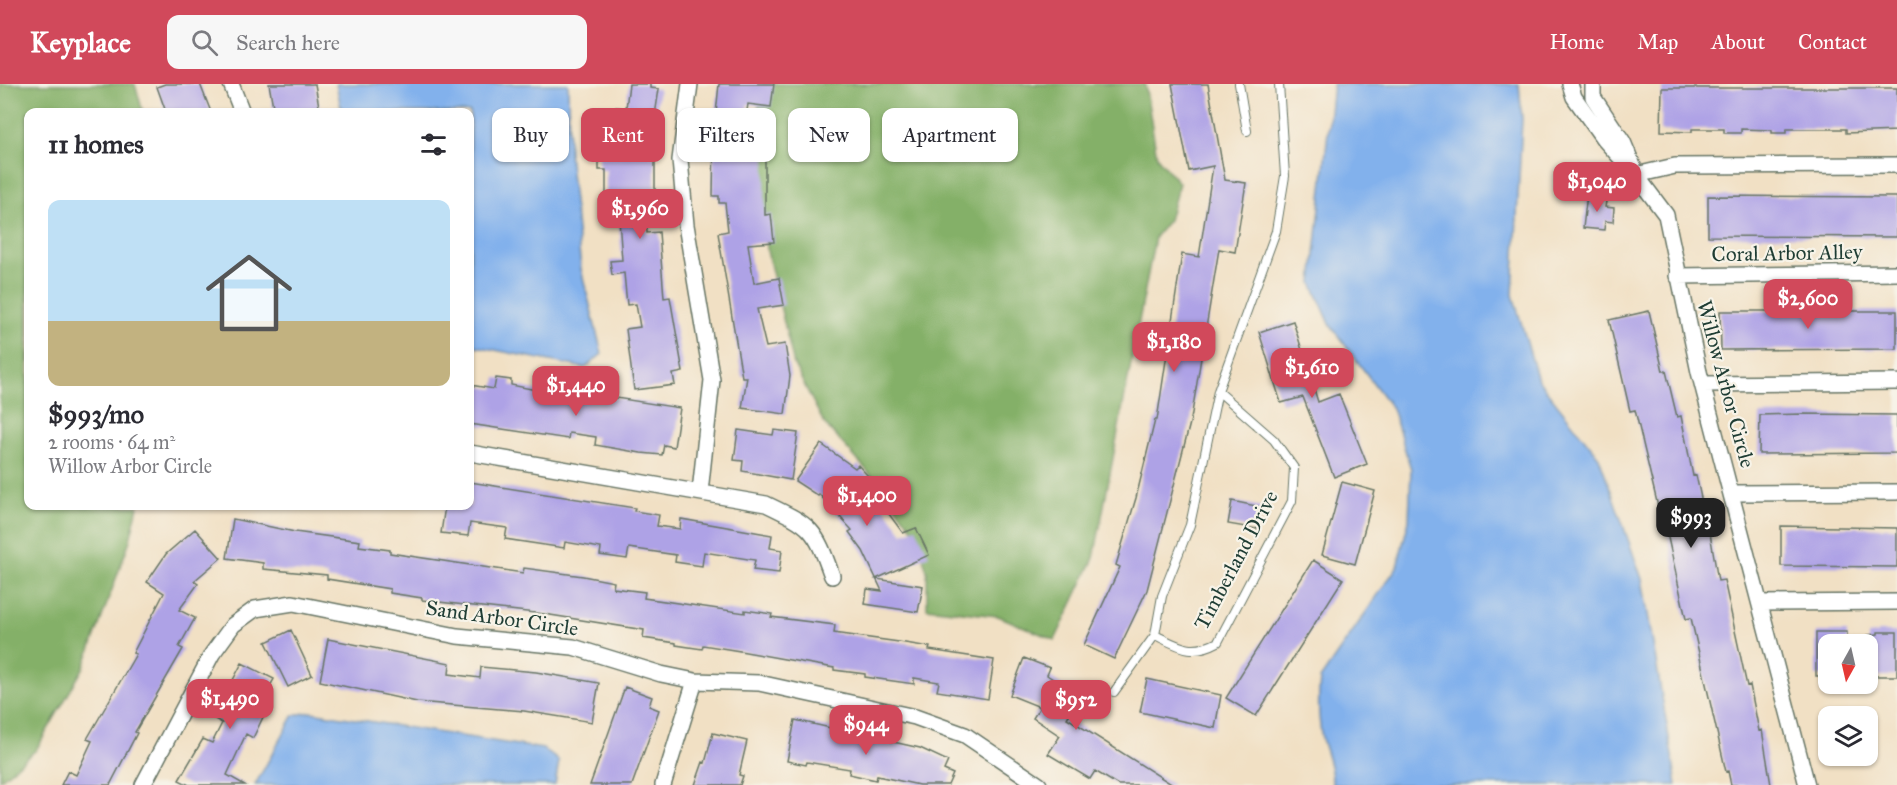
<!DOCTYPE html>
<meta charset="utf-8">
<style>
:root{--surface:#fff;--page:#f7f7f7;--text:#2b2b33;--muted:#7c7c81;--accent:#d1495b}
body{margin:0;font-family:"IM FELL Great Primer",serif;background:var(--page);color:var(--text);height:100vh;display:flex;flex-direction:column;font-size:22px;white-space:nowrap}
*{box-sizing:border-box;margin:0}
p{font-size:20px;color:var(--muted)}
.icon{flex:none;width:33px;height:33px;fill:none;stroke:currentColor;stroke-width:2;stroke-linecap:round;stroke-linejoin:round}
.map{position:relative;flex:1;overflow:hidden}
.details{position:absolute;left:24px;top:24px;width:450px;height:402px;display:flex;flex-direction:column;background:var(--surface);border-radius:12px;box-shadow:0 2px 4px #0004}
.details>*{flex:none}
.hud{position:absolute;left:492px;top:24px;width:570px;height:54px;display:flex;gap:12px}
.needle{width:39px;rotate:188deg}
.buttons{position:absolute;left:1818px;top:550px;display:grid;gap:12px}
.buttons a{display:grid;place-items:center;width:60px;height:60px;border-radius:12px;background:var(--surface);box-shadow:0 2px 4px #0004;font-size:30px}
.price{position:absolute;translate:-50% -51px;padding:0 14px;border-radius:12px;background:var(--accent);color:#fff;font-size:20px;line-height:39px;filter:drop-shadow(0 2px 3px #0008)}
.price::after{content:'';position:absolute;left:50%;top:36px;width:18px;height:14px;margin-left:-9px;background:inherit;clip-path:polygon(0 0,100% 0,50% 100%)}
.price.active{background:#222;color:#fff}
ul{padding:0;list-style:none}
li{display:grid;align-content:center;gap:12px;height:318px;padding:0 24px}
li span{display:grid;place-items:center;height:186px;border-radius:12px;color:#555}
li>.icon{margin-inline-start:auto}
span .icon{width:108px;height:108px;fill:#fffc;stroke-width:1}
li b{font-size:26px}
h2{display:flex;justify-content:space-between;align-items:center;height:72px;padding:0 24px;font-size:26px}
.tag{padding:0 21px;border-radius:12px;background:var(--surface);box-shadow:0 2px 4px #0004;font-size:21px;line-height:54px}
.tag.active{background:var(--accent);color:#fff}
header{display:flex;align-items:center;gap:36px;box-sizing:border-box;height:84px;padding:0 30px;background:var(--accent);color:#fff}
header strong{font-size:28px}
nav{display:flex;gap:33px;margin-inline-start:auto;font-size:21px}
.search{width:420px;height:54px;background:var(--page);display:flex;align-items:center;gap:15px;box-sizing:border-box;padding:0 21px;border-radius:12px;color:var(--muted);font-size:22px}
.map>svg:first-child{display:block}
.forest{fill:#84b068;stroke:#52764e;stroke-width:1.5}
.water{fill:#82b1ec;stroke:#507790;stroke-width:1.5}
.building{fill:#aea2e6}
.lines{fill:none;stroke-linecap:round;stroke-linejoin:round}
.service-casing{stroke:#687666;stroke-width:10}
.minor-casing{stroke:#687666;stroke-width:18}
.service{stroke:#fff;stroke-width:8}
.minor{stroke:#fff;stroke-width:15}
.labels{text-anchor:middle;stroke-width:4.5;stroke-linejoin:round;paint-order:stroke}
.street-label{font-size:21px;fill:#1f3d34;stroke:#f7f3e8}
</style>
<header>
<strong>Keyplace</strong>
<div class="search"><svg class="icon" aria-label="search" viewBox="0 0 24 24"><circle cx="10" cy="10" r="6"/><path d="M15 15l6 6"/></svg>Search here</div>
<nav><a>Home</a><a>Map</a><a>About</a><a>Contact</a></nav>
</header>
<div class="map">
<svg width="1897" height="701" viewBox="0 0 1897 701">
<rect width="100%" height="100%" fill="#f7f3e8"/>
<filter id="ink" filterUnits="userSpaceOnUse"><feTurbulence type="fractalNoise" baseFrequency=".0167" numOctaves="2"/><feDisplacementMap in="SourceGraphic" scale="12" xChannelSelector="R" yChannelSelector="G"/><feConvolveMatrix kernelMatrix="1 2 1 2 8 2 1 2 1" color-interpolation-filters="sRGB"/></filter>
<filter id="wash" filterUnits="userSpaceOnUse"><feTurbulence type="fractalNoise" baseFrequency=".008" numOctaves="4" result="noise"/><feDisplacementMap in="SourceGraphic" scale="24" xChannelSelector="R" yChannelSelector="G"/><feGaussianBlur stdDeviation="1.35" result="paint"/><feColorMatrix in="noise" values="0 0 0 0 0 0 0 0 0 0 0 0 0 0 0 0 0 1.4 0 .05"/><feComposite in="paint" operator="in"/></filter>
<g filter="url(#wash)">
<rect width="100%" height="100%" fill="#f1e0c4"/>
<path class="forest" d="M 0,0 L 135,0 L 143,28 L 28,28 L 28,422 L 138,422 L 130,456 L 84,583 L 36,666 L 0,696 Z
M 763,0 L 1145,0 L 1157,73 L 1179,99 L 1169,136 L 1155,153 L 1094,474 L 1055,556 L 998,532 L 927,524 L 927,487 L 916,449 L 870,390 L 824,339 L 794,281 L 767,167 L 758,26 Z"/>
<path class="water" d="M 336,0 L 568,0 L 569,69 L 581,185 L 602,270 L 585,284 L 470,261 L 470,28 L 342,28 Z
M 1333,0 L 1519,0 L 1522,35 L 1513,211 L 1538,296 L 1599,373 L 1642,495 L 1677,701 L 1332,701 C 1333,684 1326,670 1322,654 C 1318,635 1318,614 1320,595 L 1397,483 L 1409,436 L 1411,385 L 1392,324 L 1331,242 L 1312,199 Z
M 311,628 L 543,665 L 559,677 L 555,701 L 255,701 L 294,631 Z"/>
<g id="blocks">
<path class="building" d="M 165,0 L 200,0 L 211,28 L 166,28 L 157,3 Z
M 269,0 L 315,0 L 320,28 L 274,28 Z
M 629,0 L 650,0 L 650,4 L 659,5 L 649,71 L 655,72 L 655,122 L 646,122 L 647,149 L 659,148 L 664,214 L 670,213 L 683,288 L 673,290 L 675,301 L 634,306 L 626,245 L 640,243 L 636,220 L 627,221 L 624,189 L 612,191 L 610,177 L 622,176 L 618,122 L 606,122 L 606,86 L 599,86 L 599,59 L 610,60 L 616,23 L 626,24 Z
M 719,0 L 774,0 L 771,23 L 748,20 L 742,60 L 765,60 L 765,131 L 771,130 L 774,158 L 748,160 L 754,199 L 779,194 L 784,221 L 757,225 L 766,263 L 785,260 L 790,292 L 785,330 L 742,324 L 747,293 L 742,293 L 718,149 L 728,147 L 725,119 L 719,119 L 719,112 L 713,112 L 714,49 Z
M 1172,0 L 1208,0 L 1225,96 L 1246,99 L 1235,168 L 1219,165 L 1191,335 L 1147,506 L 1114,575 L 1084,561 L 1120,483 L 1116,481 L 1136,414 L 1155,336 L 1157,336 L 1182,170 L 1199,173 L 1213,82 L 1189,87 Z
M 1662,4 L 1897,4 L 1897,47 L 1846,49 L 1846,45 L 1786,45 L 1786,49 L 1772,49 L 1772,46 L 1741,45 L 1741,49 L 1724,49 L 1724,45 L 1692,45 L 1692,48 L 1661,47 Z
M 1587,110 L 1607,112 L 1605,123 L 1614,124 L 1613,138 L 1605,137 L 1604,146 L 1583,144 Z
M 1708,112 L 1897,113 L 1897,153 L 1708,152 Z
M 1649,227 L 1663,287 L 1666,287 L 1677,333 L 1681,332 L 1693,392 L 1696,391 L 1706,437 L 1708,437 L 1718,497 L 1724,496 L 1747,602 L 1750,601 L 1759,647 L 1762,646 L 1771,701 L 1731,701 L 1728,687 L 1726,688 L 1691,534 L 1686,535 L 1663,431 L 1660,431 L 1635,326 L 1630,327 L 1609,236 Z
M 1720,227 L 1897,227 L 1897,265 L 1721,266 Z
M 1293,237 L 1318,318 L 1339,310 L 1367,380 L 1334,393 L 1303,313 L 1281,319 L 1259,248 Z
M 496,294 L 511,296 L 511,301 L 551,309 L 590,315 L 591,310 L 680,324 L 674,363 L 664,361 L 662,371 L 641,369 L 595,361 L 596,353 L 569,349 L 568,355 L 470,340 L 470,301 L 494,305 Z
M 1803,330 L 1897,331 L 1897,369 L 1759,370 L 1760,331 Z
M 738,346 L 773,351 L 774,346 L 798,349 L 791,396 L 742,387 L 743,377 L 734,376 Z
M 821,360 L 855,384 L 858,381 L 869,393 L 861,401 L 875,416 L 877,414 L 903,449 L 916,444 L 929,471 L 876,495 L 923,502 L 918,528 L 865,520 L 867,505 L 882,507 L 863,467 L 849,448 L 852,446 L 819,410 L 818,412 L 795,397 Z
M 470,398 L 635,424 L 634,427 L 659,431 L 657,442 L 680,445 L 681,435 L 772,451 L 770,464 L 782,466 L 779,489 L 753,486 L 755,476 L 704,468 L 702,482 L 675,478 L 676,471 L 629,464 L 627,475 L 600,471 L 601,464 L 565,458 L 564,464 L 505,455 L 507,444 L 470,439 L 468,452 L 441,449 L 445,422 L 470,422 Z
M 1342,398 L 1375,407 L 1355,480 L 1322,471 Z
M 1232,417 L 1261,423 L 1257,445 L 1228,440 Z
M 233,435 L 295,448 L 360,457 L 359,462 L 390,466 L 390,469 L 523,489 L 524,484 L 583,492 L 614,498 L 613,504 L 645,508 L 644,514 L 745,529 L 745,526 L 772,530 L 771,533 L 835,541 L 834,549 L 899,558 L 930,563 L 929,566 L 994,576 L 988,615 L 937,607 L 939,598 L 914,594 L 914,600 L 865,593 L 865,590 L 834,586 L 834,584 L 740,567 L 703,561 L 702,565 L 676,561 L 676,559 L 643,554 L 644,546 L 544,530 L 422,516 L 422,514 L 390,509 L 390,505 L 327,495 L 327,491 L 263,485 L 263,479 L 227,474 Z
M 1781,442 L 1897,444 L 1897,483 L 1781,482 Z
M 195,445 L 221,474 L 194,497 L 198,500 L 179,526 L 195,534 L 179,563 L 183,565 L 135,648 L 137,649 L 110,701 L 61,701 L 68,687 L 76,691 L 92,657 L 87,655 L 136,570 L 133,569 L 164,509 L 147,498 L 166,470 Z
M 1313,476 L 1343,495 L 1256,632 L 1226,614 Z
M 291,546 L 312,591 L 288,603 L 266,558 Z
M 1816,548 L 1847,548 L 1847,561 L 1828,561 L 1828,592 L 1816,592 Z
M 1878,548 L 1897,548 L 1897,592 L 1871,592 L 1871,587 L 1868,587 L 1868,551 L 1878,550 Z
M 328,555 L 450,579 L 449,590 L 480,594 L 481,583 L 536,588 L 599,599 L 592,638 L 524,627 L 417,618 L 320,597 Z
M 1024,574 L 1050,584 L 1047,591 L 1080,613 L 1067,634 L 1173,701 L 1118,701 L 1095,687 L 1090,695 L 1048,670 L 1060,652 L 1033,634 L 1040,623 L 1010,611 Z
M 242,579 L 274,595 L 257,625 L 265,629 L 253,654 L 246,650 L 227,691 L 245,701 L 189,701 L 179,696 L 203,655 L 212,659 L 222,639 L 213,634 Z
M 1147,595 L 1221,611 L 1215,644 L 1140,628 Z
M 625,603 L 652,613 L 649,622 L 659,626 L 632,701 L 590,701 Z
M 795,636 L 920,664 L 948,677 L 944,686 L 953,690 L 948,701 L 919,701 L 877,692 L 876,696 L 849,690 L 850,685 L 807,678 L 806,681 L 787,677 Z
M 713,649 L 747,657 L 739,691 L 743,692 L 740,701 L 695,701 L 703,678 L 705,679 Z"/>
</g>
</g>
<g filter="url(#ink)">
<use href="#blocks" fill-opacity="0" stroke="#687666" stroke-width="1.5"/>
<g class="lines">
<defs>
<path id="service" d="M 1239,0 L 1247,47
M 1155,551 C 1180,563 1192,572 1218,558 L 1292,417 L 1294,384 L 1274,356 L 1218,307
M 1114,608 L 1155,551 L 1162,512 L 1190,441 L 1218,307 L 1276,147 L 1285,92 L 1279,0"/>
<path id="minor" d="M 231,0 L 242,28
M 690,0 L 680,76 L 686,141 L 712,296 L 700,408
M 1570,0 L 1574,13 L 1603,54 L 1636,91 L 1666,131 L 1699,288 L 1807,701
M 1593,0 L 1593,13 L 1623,58 L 1633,82
M 1636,91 L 1675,82 L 1897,81
M 1677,192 L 1897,189
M 1702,300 L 1897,298
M 470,369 L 766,420 C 812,442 815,444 832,492
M 1732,409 L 1897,408
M 1761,519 L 1897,518
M 143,701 L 212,570 L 233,541 L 255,525 L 293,519 L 457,552 L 573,563 L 661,590 L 695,597 L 759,599 L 915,633 L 965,651 L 1039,701
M 663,701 L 695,597"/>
</defs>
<use href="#service" class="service-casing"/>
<use href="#minor" class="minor-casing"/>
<use href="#service" class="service"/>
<use href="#minor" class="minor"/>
</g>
</g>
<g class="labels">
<g class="street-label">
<text transform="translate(1787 169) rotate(-1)" y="7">Coral Arbor Alley</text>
<text transform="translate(1726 300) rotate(75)" y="7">Willow Arbor Circle</text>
<text transform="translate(1236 476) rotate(-62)" y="7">Timberland Drive</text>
<text transform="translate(502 534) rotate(8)" y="7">Sand Arbor Circle</text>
</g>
</g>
</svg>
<div class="buttons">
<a><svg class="needle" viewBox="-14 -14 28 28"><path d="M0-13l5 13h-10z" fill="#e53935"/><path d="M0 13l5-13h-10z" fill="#7c7c81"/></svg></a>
<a><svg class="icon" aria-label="layers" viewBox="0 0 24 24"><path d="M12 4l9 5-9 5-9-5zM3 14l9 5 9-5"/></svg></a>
</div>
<b class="price" style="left:1597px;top:129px">$1,040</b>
<b class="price" style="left:640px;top:156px">$1,960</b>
<b class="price" style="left:1808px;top:246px">$2,600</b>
<b class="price" style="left:1174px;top:289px">$1,180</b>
<b class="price" style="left:1312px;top:315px">$1,610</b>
<b class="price" style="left:576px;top:333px">$1,440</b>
<b class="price" style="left:867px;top:443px">$1,400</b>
<b class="price active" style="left:1691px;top:465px">$993</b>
<b class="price" style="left:230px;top:646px">$1,490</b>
<b class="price" style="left:1076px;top:647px">$952</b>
<b class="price" style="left:866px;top:672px">$944</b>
<div class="hud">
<a class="tag">Buy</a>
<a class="tag active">Rent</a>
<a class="tag">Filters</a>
<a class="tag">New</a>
<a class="tag">Apartment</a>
</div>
<section class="details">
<h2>11 homes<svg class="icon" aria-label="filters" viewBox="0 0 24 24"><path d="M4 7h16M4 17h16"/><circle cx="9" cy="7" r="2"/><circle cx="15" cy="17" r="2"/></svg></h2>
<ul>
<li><span style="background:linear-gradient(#bfe0f5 65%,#c2b280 0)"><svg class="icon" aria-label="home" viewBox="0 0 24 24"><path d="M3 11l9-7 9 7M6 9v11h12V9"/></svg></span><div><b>$993/mo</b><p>2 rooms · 64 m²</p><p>Willow Arbor Circle</p></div></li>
</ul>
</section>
</div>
